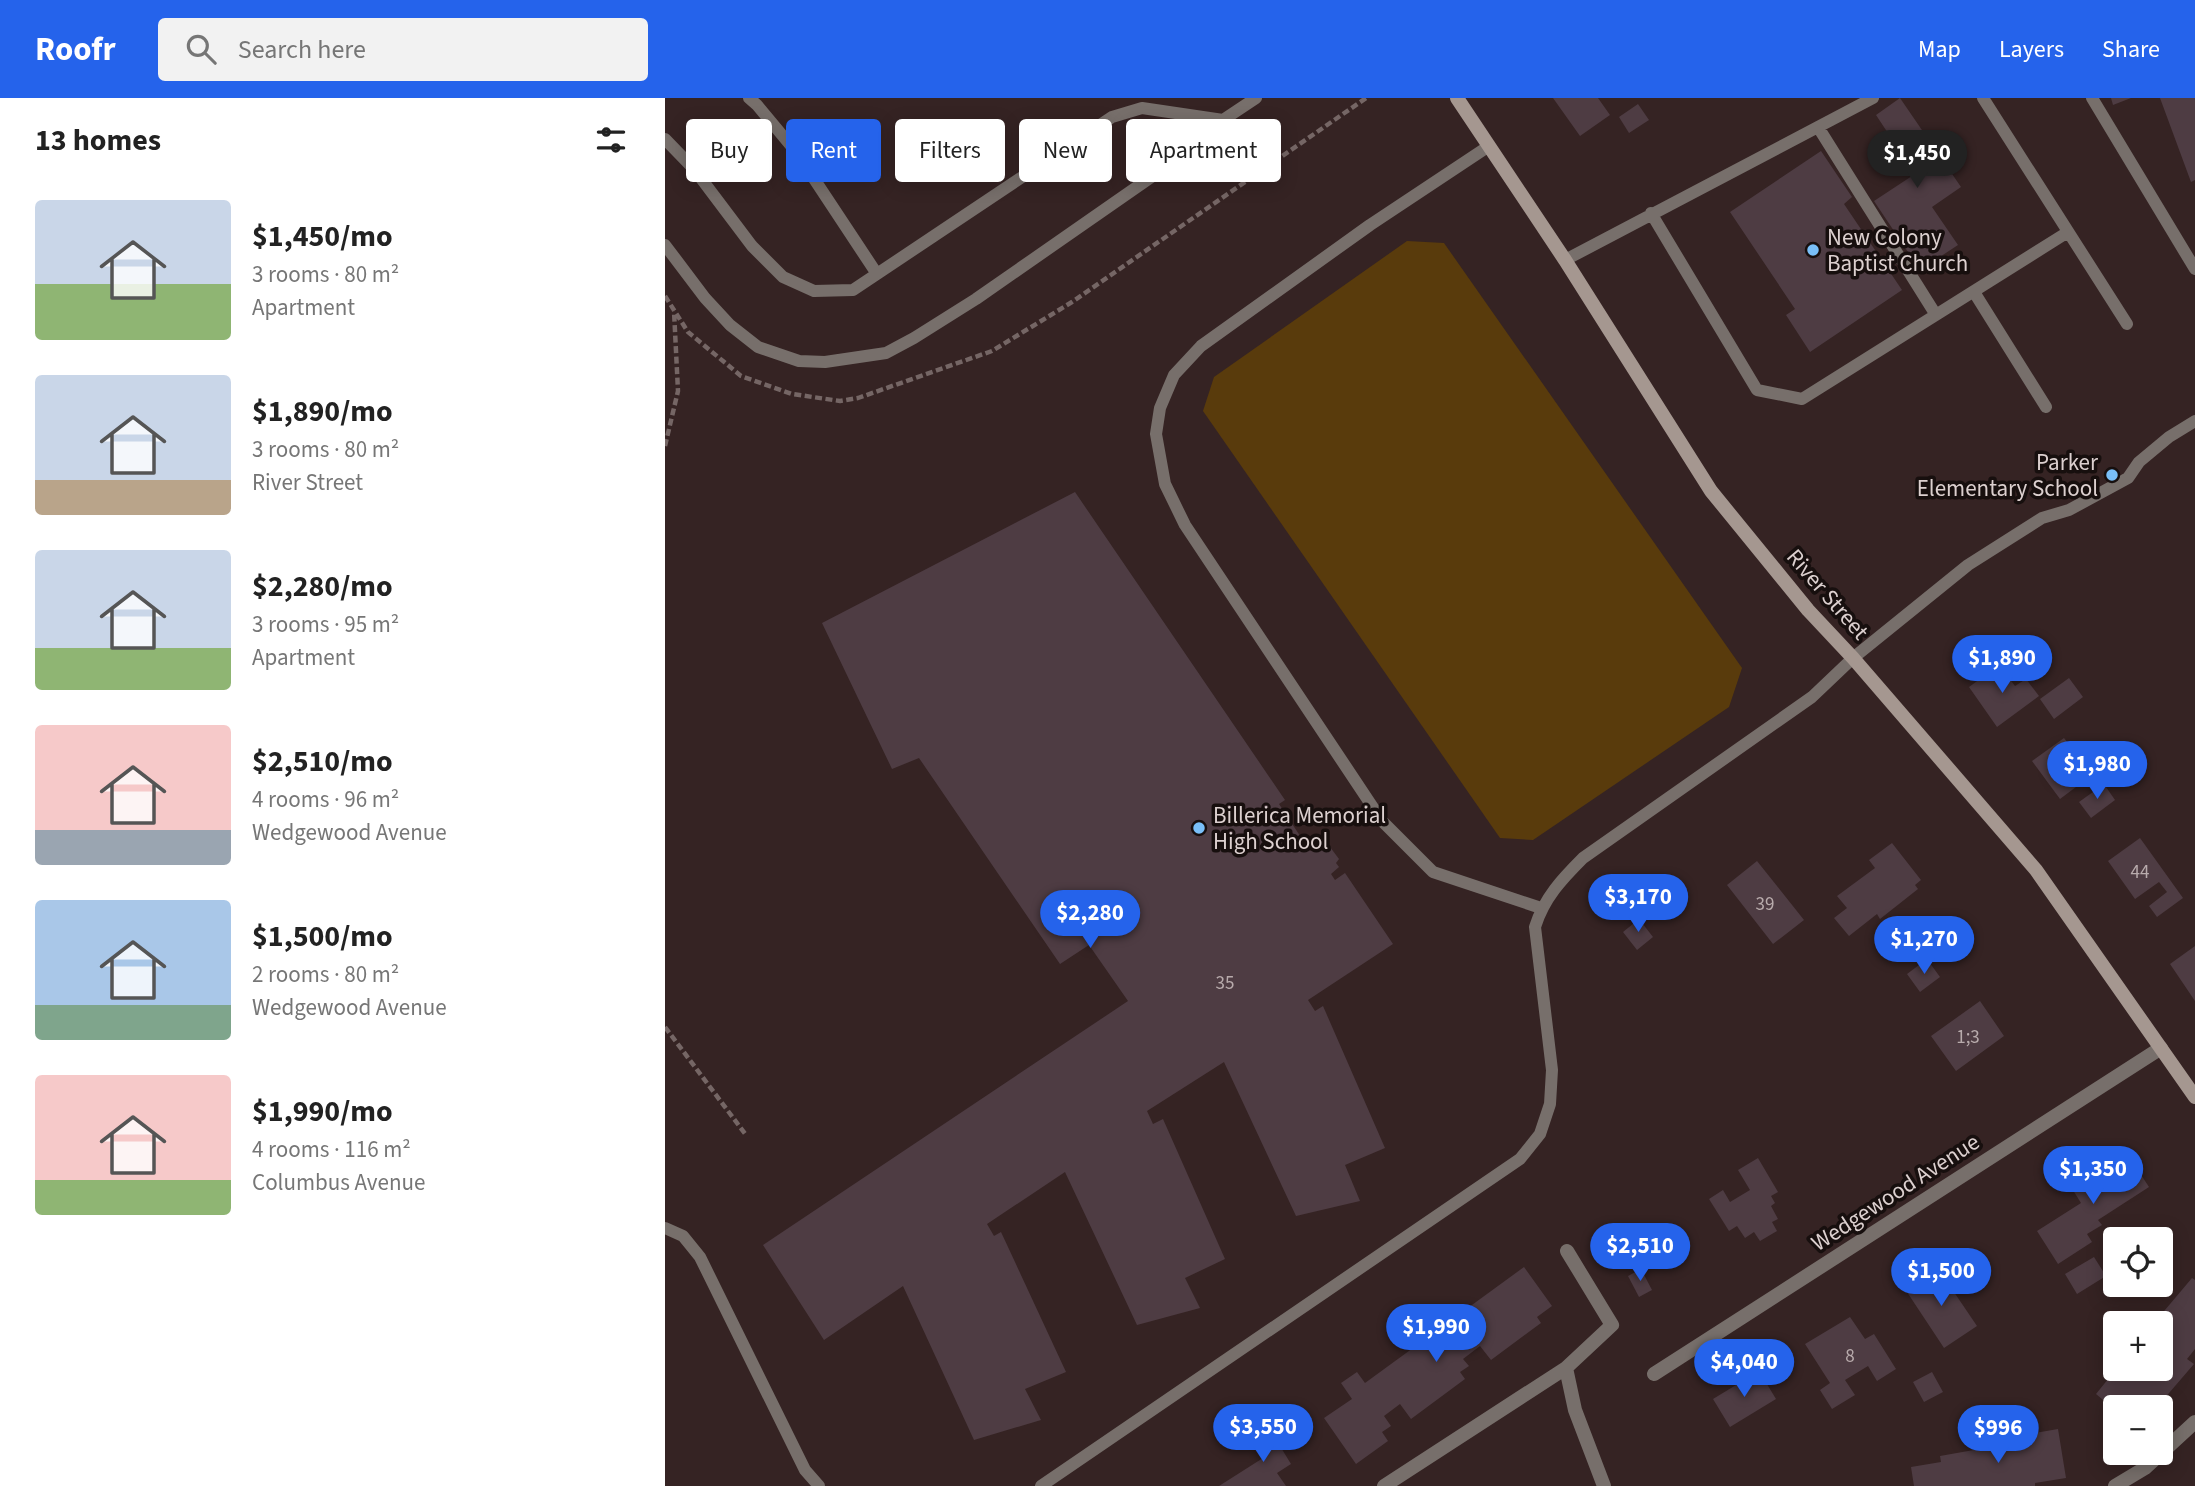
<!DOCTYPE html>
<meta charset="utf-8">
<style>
:root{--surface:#fff;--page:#f2f2f2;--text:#222;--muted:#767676;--accent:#2563eb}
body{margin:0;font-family:"Source Sans 3",sans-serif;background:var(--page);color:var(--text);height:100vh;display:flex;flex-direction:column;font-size:26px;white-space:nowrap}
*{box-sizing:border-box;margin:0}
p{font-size:23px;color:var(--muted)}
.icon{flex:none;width:38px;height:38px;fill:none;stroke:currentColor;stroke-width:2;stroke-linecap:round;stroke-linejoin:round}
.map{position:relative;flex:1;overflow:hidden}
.sheet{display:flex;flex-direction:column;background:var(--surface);width:665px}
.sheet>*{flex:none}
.guide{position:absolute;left:21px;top:21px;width:665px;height:63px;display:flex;gap:14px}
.tools{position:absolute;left:1438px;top:1129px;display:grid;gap:14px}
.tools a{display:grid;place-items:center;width:70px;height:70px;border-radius:7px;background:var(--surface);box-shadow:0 4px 18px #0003;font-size:35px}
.price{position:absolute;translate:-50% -60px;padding:0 16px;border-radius:24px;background:var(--accent);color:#fff;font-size:23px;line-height:46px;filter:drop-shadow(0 2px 4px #0008)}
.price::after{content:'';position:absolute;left:50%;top:42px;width:21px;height:16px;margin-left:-10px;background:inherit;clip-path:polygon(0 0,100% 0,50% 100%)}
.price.current{background:#222;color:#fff}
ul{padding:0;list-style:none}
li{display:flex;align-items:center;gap:21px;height:175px;padding:0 35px}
li span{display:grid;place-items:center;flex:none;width:196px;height:140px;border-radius:7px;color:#555}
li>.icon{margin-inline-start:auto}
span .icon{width:84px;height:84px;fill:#fffc;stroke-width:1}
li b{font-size:30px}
h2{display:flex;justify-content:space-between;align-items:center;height:84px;padding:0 35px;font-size:30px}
.tag{padding:0 24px;border-radius:7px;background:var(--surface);box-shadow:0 4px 18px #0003;font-size:24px;line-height:63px}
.tag.current{background:var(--accent);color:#fff}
header{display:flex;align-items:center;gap:42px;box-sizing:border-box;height:98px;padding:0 35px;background:var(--accent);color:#fff}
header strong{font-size:33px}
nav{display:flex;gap:38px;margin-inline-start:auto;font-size:24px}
.search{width:490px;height:63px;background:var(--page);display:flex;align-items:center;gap:18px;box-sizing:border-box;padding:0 24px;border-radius:7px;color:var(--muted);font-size:26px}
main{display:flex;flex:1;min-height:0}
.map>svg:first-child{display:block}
.green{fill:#593b0c}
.building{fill:#4e3c43}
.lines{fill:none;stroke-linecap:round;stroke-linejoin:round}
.path{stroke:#756665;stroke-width:4.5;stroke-dasharray:7 3.5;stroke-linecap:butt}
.lane{stroke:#776f6b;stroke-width:12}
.street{stroke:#776f6b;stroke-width:14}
.secondary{stroke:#a59790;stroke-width:14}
.poi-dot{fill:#79bff8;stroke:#170f0e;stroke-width:2.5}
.labels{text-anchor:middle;stroke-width:7;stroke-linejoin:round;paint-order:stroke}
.number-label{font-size:19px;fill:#b8abac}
.poi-label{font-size:23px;fill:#dcd0cf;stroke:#170f0e;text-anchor:start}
.street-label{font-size:23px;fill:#dcd0cf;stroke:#170f0e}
</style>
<header>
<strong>Roofr</strong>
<div class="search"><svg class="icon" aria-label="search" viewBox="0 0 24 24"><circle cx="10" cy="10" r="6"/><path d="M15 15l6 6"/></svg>Search here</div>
<nav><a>Map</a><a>Layers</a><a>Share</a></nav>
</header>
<main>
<section class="sheet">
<h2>13 homes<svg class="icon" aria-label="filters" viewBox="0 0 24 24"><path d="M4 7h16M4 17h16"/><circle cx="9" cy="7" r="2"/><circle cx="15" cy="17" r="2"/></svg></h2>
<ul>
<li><span style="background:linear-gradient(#c9d6e8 60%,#8fb573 0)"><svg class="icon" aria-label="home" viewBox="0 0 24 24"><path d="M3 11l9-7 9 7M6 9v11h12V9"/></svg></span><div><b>$1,450/mo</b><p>3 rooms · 80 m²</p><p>Apartment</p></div></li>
<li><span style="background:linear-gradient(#c9d6e8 75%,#b9a48a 0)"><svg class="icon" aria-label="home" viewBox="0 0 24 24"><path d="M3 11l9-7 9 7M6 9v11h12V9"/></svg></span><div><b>$1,890/mo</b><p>3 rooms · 80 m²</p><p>River Street</p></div></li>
<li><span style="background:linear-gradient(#c9d6e8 70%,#8fb573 0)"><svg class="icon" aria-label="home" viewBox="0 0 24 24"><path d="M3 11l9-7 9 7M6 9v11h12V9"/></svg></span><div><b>$2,280/mo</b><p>3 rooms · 95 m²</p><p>Apartment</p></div></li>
<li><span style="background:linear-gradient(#f6c9c9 75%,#9aa5b1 0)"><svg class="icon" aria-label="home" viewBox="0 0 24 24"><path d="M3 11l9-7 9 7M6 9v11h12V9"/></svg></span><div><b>$2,510/mo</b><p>4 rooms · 96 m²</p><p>Wedgewood Avenue</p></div></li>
<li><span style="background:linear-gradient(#a9c7e8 75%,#7fa58c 0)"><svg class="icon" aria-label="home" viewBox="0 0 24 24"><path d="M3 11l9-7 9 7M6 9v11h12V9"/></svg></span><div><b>$1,500/mo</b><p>2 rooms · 80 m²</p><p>Wedgewood Avenue</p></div></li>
<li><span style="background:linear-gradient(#f6c9c9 75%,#8fb573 0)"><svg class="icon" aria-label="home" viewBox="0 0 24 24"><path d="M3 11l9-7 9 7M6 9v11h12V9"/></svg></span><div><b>$1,990/mo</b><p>4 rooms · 116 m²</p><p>Columbus Avenue</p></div></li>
</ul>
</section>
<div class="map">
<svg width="1530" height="1388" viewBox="0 0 1530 1388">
<rect width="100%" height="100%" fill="#352323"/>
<path class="green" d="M 742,143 L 779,145 L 1077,570 L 1064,609 L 868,742 L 835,740 L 538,313 L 549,279 Z"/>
<path class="building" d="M 888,0 L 933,0 L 945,17 L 915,38 Z
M 1235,0 L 1296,89 L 1267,109 L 1293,147 L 1255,172 L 1209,103 L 1250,76 L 1211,17 Z
M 1446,0 L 1466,0 L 1448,7 Z
M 1495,0 L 1530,0 L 1530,82 L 1526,84 Z
M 973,6 L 984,22 L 964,35 L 954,19 Z
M 1156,53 L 1187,99 L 1179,106 L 1237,192 L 1145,254 L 1121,217 L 1130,211 L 1065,114 Z
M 410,394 L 620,702 L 614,706 L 645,753 L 659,741 L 674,761 L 671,765 L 674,769 L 666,776 L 670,782 L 680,775 L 728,846 L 643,902 L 650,913 L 658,908 L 720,1050 L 680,1067 L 695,1103 L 631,1118 L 559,964 L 482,1013 L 488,1026 L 498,1021 L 560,1161 L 520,1180 L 535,1210 L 472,1227 L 400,1074 L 322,1126 L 329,1138 L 336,1134 L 401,1274 L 360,1291 L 376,1322 L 309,1342 L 238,1188 L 159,1242 L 98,1147 L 463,903 L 424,847 L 395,866 L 254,660 L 227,671 L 157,525 Z
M 1334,567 L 1350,588 L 1361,581 L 1374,598 L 1332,629 L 1304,589 Z
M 1404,580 L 1418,599 L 1389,621 L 1375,601 Z
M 1399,640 L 1427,677 L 1395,701 L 1367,663 Z
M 1439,686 L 1450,702 L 1426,720 L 1414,704 Z
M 1475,740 L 1518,800 L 1492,819 L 1484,808 L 1502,794 L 1494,784 L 1470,801 L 1443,763 Z
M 1227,745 L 1256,782 L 1250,787 L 1253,791 L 1215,821 L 1212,816 L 1184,838 L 1169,820 L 1182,810 L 1172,798 L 1210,770 L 1204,762 Z
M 1092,763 L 1139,822 L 1108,846 L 1062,787 Z
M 974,821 L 988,839 L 972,852 L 958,834 Z
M 1530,848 L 1530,903 L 1505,866 Z
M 1262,861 L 1275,879 L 1255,894 L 1242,876 Z
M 1315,903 L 1339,938 L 1291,973 L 1266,938 Z
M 1461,1054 L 1484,1089 L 1433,1122 L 1437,1127 L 1422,1136 L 1427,1144 L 1393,1166 L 1372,1133 L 1416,1105 L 1406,1089 Z
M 1093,1060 L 1113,1094 L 1106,1098 L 1110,1105 L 1106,1108 L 1113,1121 L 1107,1124 L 1112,1133 L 1095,1143 L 1089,1134 L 1080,1140 L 1072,1128 L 1064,1133 L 1044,1101 L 1058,1092 L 1065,1104 L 1085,1092 L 1073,1072 Z
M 1429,1159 L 1441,1178 L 1412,1196 L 1400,1176 Z
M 859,1169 L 887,1208 L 872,1219 L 876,1225 L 826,1262 L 815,1248 L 798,1261 L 804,1268 L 795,1274 L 800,1281 L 746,1321 L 735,1306 L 719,1318 L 726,1328 L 717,1334 L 723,1343 L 691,1366 L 659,1320 L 687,1301 L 676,1285 L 692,1274 L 700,1285 Z
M 1272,1169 L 1312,1228 L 1279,1250 L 1240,1191 Z
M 976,1171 L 987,1192 L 974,1199 L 963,1178 Z
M 1527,1180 L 1530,1182 L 1530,1251 L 1522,1261 L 1529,1266 L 1492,1309 L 1451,1309 L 1451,1313 L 1431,1296 L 1452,1270 L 1496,1270 L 1496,1225 L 1489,1225 Z
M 1185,1219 L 1200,1241 L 1209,1236 L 1231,1271 L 1212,1283 L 1203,1268 L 1180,1282 L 1190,1297 L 1167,1311 L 1155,1292 L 1165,1285 L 1140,1246 Z
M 1094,1273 L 1111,1301 L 1065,1329 L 1048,1301 Z
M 1267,1274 L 1278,1294 L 1259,1304 L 1248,1284 Z
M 604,1330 L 626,1366 L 612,1375 L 621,1388 L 554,1388 L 598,1360 L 586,1341 Z
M 1393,1331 L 1401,1380 L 1370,1385 L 1370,1388 L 1249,1388 L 1246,1369 L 1276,1364 L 1275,1358 L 1371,1341 L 1370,1335 Z"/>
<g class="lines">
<path class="path" d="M 0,198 L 23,234 L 76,278 L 127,296 L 175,303 L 193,300 L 327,253 L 407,204 L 701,0
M 0,348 L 13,293 L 9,213
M 0,929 L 81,1037"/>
<path class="lane" d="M 84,0 L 92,7 L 132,55 L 212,176
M 1318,0 L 1462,226
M 1427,0 L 1530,171
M 1153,29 L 1271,217
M 0,41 L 29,71 L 87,148 L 118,179 L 149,193 L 188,192 L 447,19 L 477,10 L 558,22 L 591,0
M 824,48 L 705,127 L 536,248 L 509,277 L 495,310 L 491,336 L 500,386 L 520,427 L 717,723 L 768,774 L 876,810
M 986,115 L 1092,292 L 1137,301 L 1403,134
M 0,147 L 40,200 L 65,227 L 93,249 L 134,263 L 160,264 L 221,255 L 249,240 L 311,201 L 515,59 L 558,22
M 900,162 L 1208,0
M 1309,194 L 1381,309
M 0,1130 L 18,1138 L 35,1159 L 140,1372 L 154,1388
M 376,1388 L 855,1061 L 875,1036 L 885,1006 L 887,972 L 870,829 C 879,800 897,781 918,760 L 1147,599 L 1188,560 L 1303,467 L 1377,420 L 1404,412 L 1463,380 L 1474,364 L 1504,339 L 1530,323"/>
<path class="street" d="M 901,1270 L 910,1312 L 939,1388
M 989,1276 L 1496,950
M 719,1388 L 901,1270 L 947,1227 L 902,1153
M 1450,1388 L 1480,1370 L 1530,1324"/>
<path class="secondary" d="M 792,0 L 900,162 L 1046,393 L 1143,512 L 1188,560 L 1371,772 L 1530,999"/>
</g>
<g class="poi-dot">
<circle cx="1148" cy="152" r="7"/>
<circle cx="1447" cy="377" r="7"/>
<circle cx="534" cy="730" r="7"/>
</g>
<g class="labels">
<g class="number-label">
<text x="1475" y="780">44</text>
<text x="1100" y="812">39</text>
<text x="560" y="891">35</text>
<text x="1303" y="945">1;3</text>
<text x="1185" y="1264">8</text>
</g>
<g class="poi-label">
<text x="1162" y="147">New Colony<tspan x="1162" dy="26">Baptist Church</tspan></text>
<text x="1433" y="372" text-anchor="end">Parker<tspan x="1433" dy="26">Elementary School</tspan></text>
<text x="548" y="725">Billerica Memorial<tspan x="548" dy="26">High School</tspan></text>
</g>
<g class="street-label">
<text transform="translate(1163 496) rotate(49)" y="8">River Street</text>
<text transform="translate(1230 1094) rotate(-33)" y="8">Wedgewood Avenue</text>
</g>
</g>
</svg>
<div class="tools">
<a><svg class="icon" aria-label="locate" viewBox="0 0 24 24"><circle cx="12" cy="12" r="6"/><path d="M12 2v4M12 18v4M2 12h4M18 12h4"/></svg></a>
<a>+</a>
<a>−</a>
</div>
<b class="price current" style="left:1252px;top:92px">$1,450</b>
<b class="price" style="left:1337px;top:597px">$1,890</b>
<b class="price" style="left:1432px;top:703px">$1,980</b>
<b class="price" style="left:973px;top:836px">$3,170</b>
<b class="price" style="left:425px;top:852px">$2,280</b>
<b class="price" style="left:1259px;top:878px">$1,270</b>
<b class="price" style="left:1428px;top:1108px">$1,350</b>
<b class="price" style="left:975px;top:1185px">$2,510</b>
<b class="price" style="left:1276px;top:1210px">$1,500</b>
<b class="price" style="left:771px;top:1266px">$1,990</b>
<b class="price" style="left:1079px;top:1301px">$4,040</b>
<b class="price" style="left:598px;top:1366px">$3,550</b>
<b class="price" style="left:1333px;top:1367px">$996</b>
<div class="guide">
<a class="tag">Buy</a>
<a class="tag current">Rent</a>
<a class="tag">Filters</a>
<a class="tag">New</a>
<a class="tag">Apartment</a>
</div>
</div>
</main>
